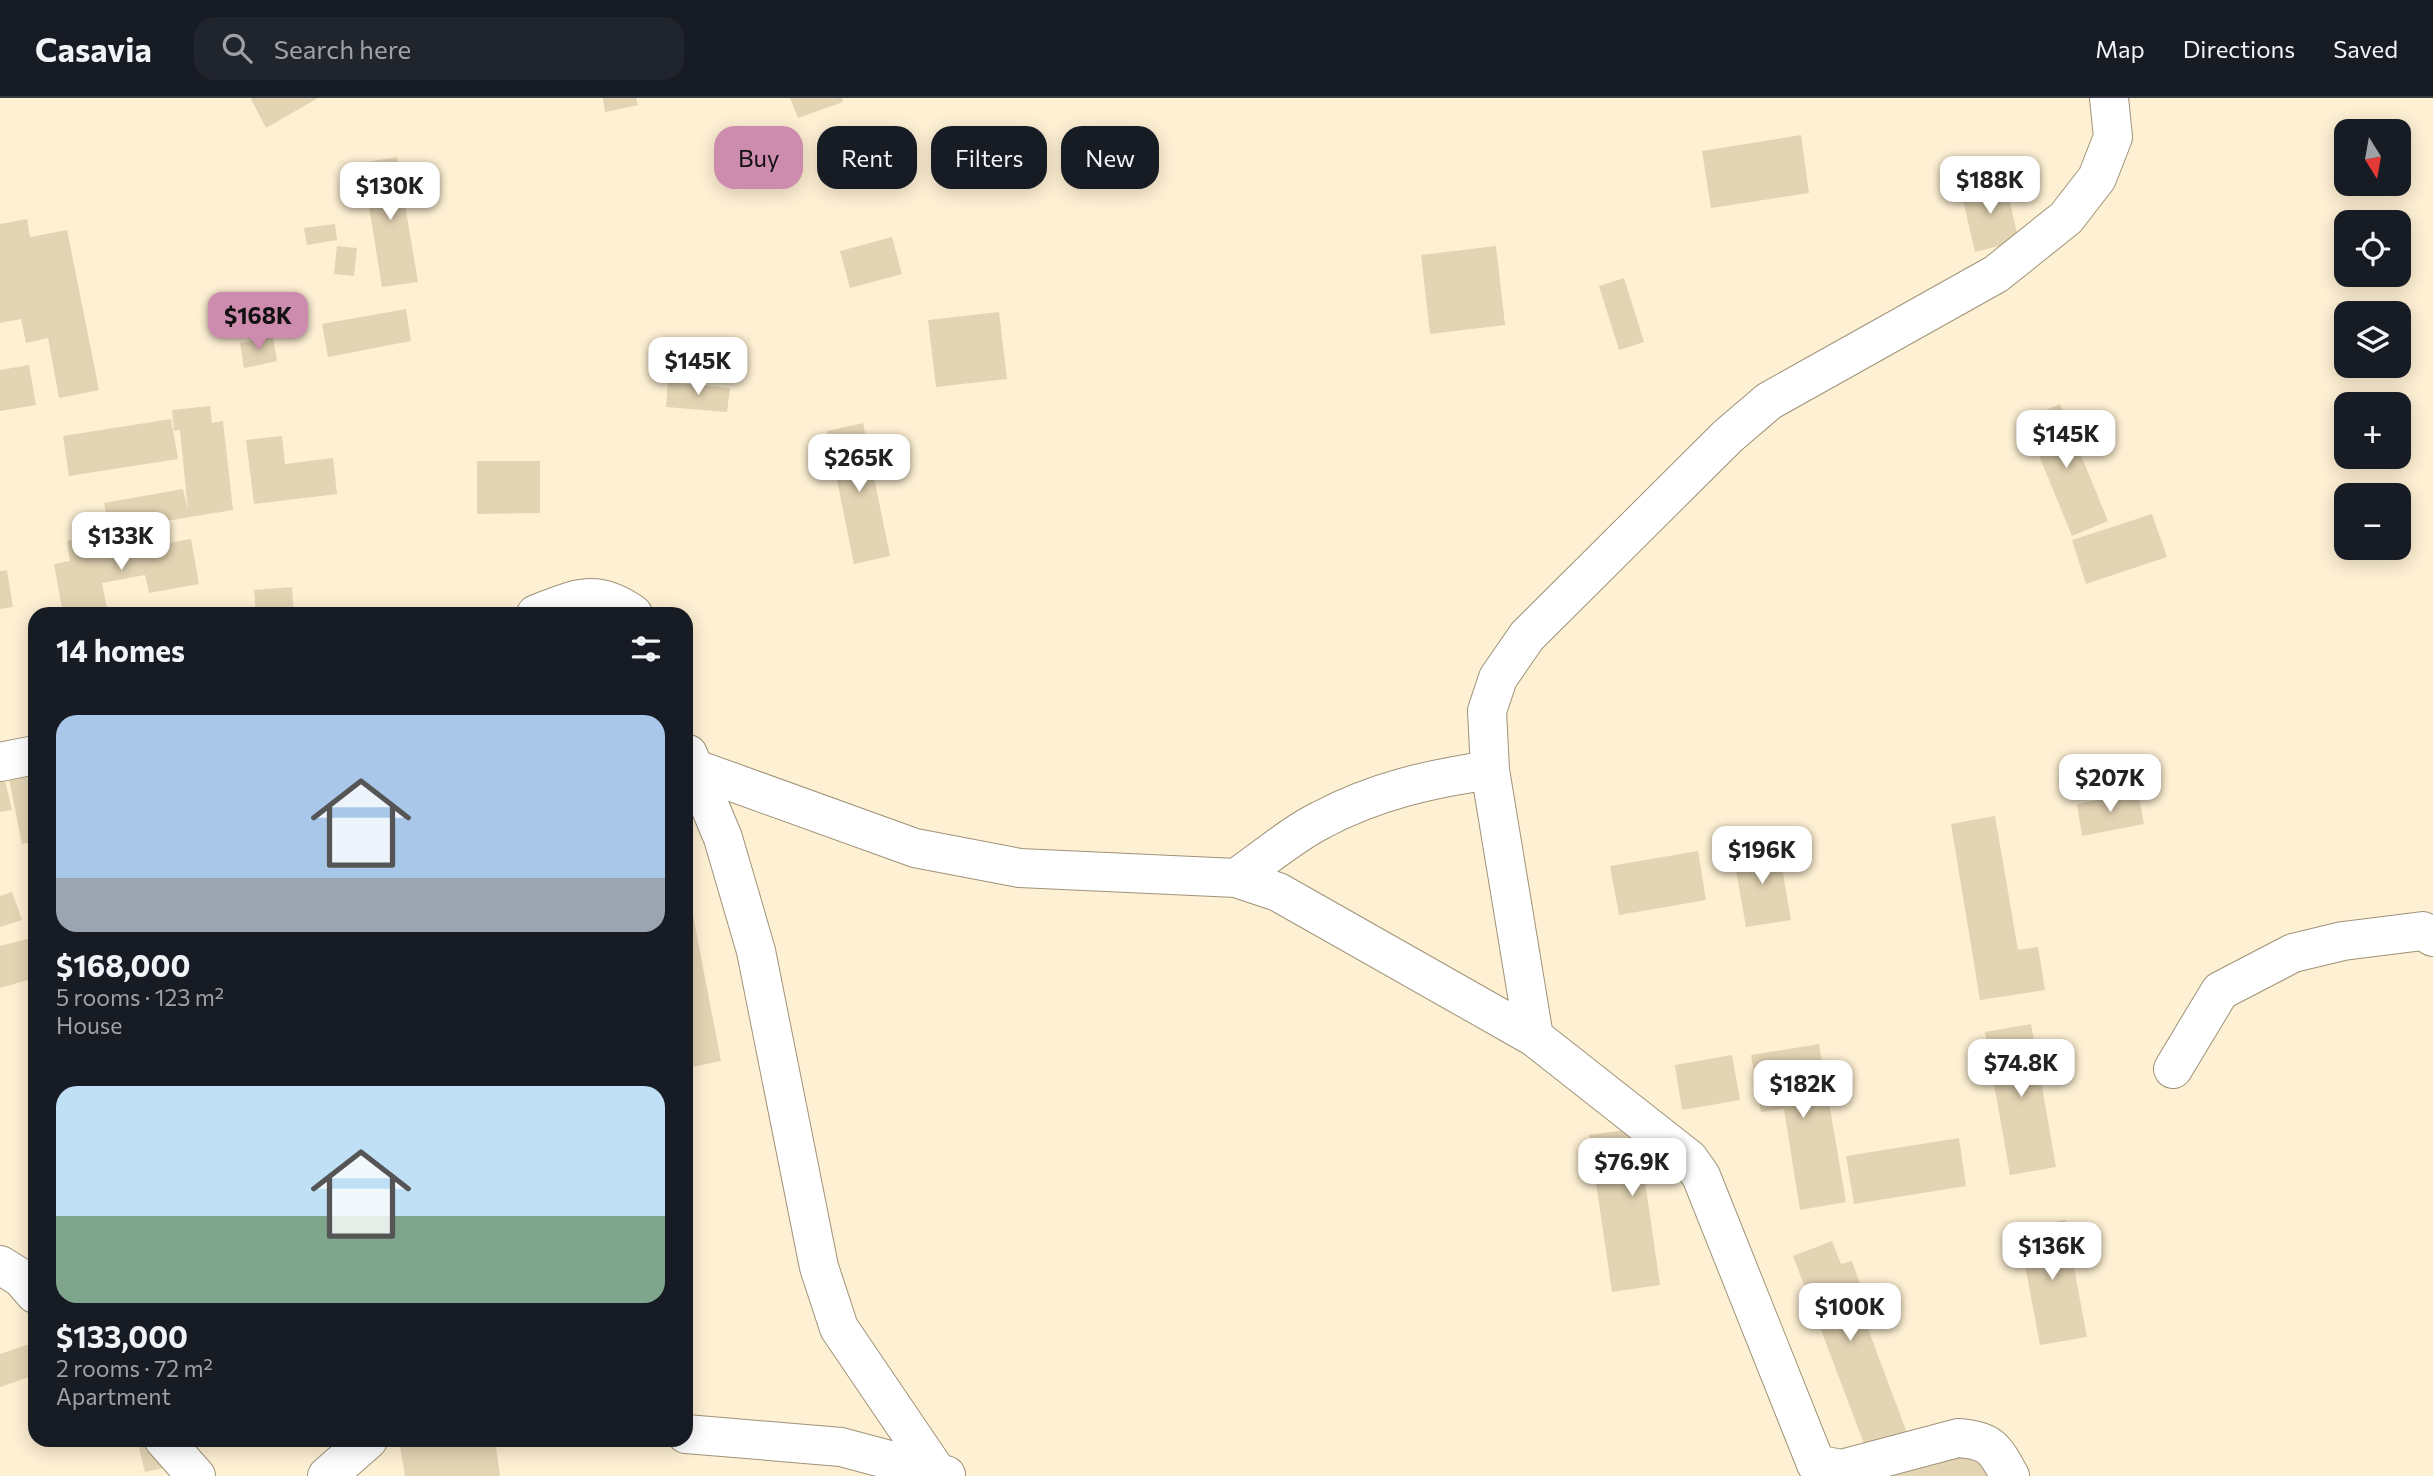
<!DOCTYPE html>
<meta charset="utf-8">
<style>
:root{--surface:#171b24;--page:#20242c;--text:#f1f3f6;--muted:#9ea1a6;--line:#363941;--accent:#cd8bad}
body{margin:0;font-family:Commissioner,sans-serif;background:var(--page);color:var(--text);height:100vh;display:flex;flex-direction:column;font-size:26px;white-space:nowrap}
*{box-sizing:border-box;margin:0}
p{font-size:23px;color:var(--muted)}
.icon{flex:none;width:38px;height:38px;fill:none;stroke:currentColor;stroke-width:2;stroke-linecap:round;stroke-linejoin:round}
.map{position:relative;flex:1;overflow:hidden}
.drawer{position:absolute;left:28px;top:509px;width:665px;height:840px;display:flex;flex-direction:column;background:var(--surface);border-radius:21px;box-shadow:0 4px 18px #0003}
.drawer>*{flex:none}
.guide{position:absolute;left:714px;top:28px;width:665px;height:63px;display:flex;gap:14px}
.needle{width:46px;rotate:169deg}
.fabs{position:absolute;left:2334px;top:21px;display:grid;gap:14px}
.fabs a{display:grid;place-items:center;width:77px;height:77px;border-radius:14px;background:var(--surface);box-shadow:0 4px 18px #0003;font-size:35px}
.price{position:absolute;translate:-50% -60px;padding:0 16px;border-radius:14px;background:#fff;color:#222;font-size:23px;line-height:46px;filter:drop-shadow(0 2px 4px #0008)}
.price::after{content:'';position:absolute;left:50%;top:42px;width:21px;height:16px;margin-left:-10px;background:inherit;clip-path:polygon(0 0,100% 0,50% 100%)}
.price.active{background:var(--accent);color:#111}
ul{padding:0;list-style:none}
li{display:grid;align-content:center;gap:14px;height:371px;padding:0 28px}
li span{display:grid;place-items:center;height:217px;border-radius:21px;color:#555}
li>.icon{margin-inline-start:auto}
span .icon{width:126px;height:126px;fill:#fffc;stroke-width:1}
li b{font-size:30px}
h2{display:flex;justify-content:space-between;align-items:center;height:84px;padding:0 28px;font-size:30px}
.chip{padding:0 24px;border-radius:21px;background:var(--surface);box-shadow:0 4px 18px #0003;font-size:24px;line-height:63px}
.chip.active{background:var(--accent);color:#111}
header{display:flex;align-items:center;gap:42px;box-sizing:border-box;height:98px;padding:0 35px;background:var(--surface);border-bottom:2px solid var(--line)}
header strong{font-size:33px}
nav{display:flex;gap:38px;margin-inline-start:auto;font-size:24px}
.search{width:490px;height:63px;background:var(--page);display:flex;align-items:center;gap:18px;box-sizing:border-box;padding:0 24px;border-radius:21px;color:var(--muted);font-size:26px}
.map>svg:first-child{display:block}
.building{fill:#e3d4b3}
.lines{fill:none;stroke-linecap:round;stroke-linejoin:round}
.minor-casing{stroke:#9f9278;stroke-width:40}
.minor{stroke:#fff;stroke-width:38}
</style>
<header>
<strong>Casavia</strong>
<div class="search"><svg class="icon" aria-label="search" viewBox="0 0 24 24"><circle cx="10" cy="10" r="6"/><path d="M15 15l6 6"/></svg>Search here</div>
<nav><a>Map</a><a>Directions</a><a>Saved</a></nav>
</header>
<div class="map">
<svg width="2433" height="1378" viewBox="0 0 2433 1378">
<rect width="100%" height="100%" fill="#fef0d3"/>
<path class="building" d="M 318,0 L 266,30 L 251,1 L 252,0 Z
M 603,0 L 636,0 L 638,7 L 605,14 Z
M 790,0 L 842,0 L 843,4 L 798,20 Z
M 1801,37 L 1809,95 L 1711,110 L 1702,53 Z
M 397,59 L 418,184 L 382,189 L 362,65 Z
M 2005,83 L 2019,143 L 1975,154 L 1961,94 Z
M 27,121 L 30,139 L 67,132 L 99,292 L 59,300 L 48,240 L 26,245 L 21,221 L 0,225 L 0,126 Z
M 335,126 L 337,142 L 307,147 L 304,130 Z
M 892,139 L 902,176 L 850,190 L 840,153 Z
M 337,148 L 357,150 L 354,178 L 334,176 Z
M 1496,148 L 1505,227 L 1430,236 L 1421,157 Z
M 1624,180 L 1644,244 L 1619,252 L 1599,188 Z
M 406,211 L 411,243 L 328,259 L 322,226 Z
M 999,214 L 1007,281 L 936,289 L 928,222 Z
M 273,239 L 277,263 L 244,270 L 240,245 Z
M 29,267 L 36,307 L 0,313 L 0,272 Z
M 668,284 L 730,290 L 727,314 L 666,309 Z
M 2060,306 L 2108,423 L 2072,438 L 2024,321 Z
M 210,308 L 212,325 L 223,323 L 233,412 L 110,432 L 104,405 L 183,391 L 188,413 L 180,332 L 174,333 L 172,312 Z
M 171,321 L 178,361 L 69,378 L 63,338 Z
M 863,325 L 890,458 L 854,466 L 827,333 Z
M 282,338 L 285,366 L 333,360 L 337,396 L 254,406 L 246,342 Z
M 477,363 L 540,363 L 540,415 L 477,416 Z
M 2152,416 L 2167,459 L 2086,486 L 2072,442 Z
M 93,438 L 96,458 L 191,441 L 199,486 L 149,495 L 145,477 L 102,485 L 108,516 L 63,516 L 54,466 L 70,463 L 67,443 Z
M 7,472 L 13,509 L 0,511 L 0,473 Z
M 292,489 L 294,516 L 256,516 L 254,492 Z
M 35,676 L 35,743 L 22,746 L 9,681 Z
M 4,678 L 12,712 L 0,714 L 0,679 Z
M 2138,694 L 2144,726 L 2082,738 L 2077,706 Z
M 1995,718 L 2018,852 L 2038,849 L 2045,892 L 1980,902 L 1951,726 Z
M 1778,747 L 1791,822 L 1746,829 L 1733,755 Z
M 1698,753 L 1706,802 L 1619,817 L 1610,768 Z
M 686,781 L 721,963 L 686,970 Z
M 12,794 L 22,822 L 0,829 L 0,798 Z
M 35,839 L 35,880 L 0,890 L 0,848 Z
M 2031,926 L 2056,1069 L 2010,1077 L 1985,934 Z
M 1819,946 L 1846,1104 L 1800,1112 L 1784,1011 L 1761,1014 L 1751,957 Z
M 1732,957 L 1740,1002 L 1682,1012 L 1675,967 Z
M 1675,1025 L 1683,1077 L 1645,1083 L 1660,1187 L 1612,1194 L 1589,1037 Z
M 1959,1040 L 1966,1088 L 1854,1106 L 1846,1058 Z
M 2065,1122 L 2087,1239 L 2040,1247 L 2018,1130 Z
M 1832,1143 L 1841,1166 L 1852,1163 L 1864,1197 L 1858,1204 L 1907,1335 L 1866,1351 L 1793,1158 Z
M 35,1244 L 35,1277 L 0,1289 L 0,1256 Z
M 1980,1334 L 1996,1378 L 1882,1378 Z
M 137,1342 L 185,1342 L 193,1364 L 145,1374 Z
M 399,1342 L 495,1342 L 500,1378 L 405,1378 Z"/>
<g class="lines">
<defs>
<path id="minor" d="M 536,516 C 576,501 595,489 633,516
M 688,656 L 723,740 L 756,853 L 819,1169 L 839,1230 L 936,1373
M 0,664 L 35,657
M 693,670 L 915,750 L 1020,770 L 1236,780 L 1278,794 L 1534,939 L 1689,1061 L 1701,1078 L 1816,1366 L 1841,1371 L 1958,1340 C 1991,1342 1995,1351 2010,1378
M 1236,780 C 1264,761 1291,737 1321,722 C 1375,693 1430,681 1490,672
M 1534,939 L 1490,672 L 1487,613 L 1498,580 L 1527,538 L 1728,338 L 1769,303 L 1996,176 L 2066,120 L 2097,80 L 2113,39 L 2109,0
M 2173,971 L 2220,893 L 2293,855 L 2343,843 L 2423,833 L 2433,839
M 0,1167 L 21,1180 L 35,1196
M 686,1336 L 841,1349 L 946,1377
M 164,1342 L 196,1378
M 327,1378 L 368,1342"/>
</defs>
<use href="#minor" class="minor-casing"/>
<use href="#minor" class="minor"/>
</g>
</svg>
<div class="fabs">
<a><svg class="needle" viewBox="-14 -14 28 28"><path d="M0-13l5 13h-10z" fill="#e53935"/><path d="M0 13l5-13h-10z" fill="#9ea1a6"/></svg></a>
<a><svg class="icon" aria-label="locate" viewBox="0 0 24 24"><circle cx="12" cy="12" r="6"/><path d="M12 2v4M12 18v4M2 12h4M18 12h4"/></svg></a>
<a><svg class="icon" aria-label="layers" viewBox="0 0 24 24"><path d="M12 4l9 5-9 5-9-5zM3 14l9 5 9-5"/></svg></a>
<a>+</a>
<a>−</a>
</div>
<b class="price" style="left:1990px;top:118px">$188K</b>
<b class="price" style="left:390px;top:124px">$130K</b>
<b class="price active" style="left:258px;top:254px">$168K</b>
<b class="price" style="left:698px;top:299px">$145K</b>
<b class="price" style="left:2066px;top:372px">$145K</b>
<b class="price" style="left:859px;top:396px">$265K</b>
<b class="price" style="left:121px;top:474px">$133K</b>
<b class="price" style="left:2110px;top:716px">$207K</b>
<b class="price" style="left:1762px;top:788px">$196K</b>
<b class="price" style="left:2021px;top:1001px">$74.8K</b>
<b class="price" style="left:1803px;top:1022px">$182K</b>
<b class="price" style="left:1632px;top:1100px">$76.9K</b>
<b class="price" style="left:2052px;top:1184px">$136K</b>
<b class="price" style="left:1850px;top:1245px">$100K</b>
<div class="guide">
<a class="chip active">Buy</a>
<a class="chip">Rent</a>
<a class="chip">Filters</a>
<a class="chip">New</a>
</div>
<section class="drawer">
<h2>14 homes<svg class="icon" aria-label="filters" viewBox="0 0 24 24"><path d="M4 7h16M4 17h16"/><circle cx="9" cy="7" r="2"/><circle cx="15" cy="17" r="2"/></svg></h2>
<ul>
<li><span style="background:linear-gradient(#a9c7e8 75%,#9aa5b1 0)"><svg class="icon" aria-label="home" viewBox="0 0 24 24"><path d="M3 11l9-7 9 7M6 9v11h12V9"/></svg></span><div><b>$168,000</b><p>5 rooms · 123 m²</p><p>House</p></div></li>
<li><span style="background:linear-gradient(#bfe0f5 60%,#7fa58c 0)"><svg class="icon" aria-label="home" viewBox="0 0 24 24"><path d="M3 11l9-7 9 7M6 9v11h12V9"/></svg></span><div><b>$133,000</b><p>2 rooms · 72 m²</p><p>Apartment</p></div></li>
</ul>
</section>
</div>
